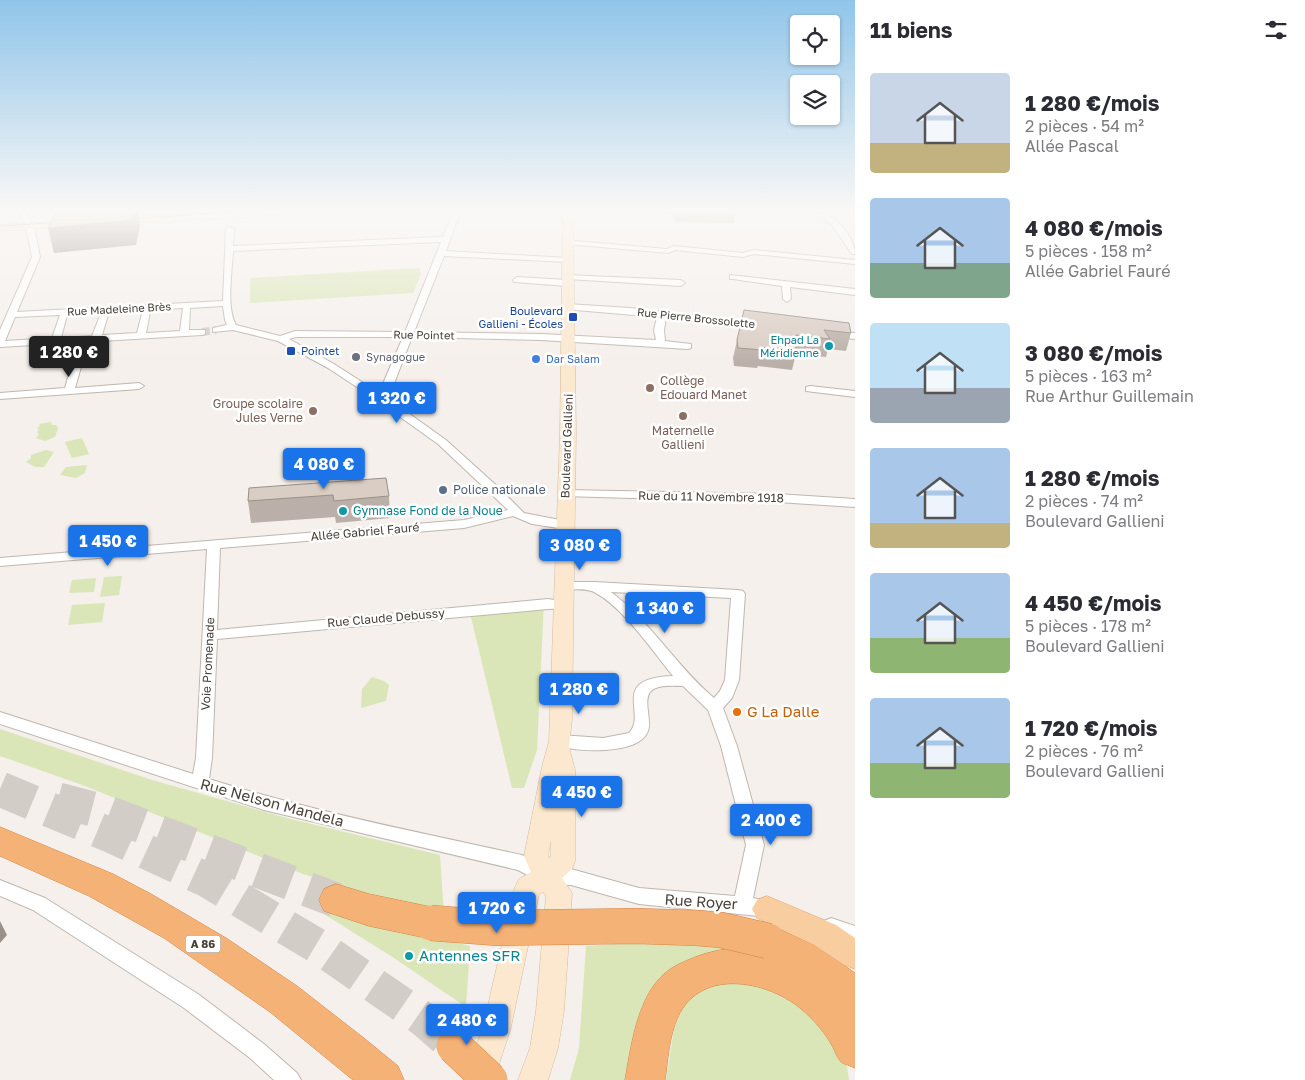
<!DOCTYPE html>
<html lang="fr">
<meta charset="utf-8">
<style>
:root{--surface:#fff;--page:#f2f2f3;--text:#2b2b33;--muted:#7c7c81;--accent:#1a73e8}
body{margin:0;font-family:"Golos Text",sans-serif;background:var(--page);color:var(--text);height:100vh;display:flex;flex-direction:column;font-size:19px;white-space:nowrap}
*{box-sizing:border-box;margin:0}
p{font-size:16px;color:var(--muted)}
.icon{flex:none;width:28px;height:28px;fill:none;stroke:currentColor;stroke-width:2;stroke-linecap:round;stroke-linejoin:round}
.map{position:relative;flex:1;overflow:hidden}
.side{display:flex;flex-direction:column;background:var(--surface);width:450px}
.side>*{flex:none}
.buttons{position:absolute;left:790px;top:15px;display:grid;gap:10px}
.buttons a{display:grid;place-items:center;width:50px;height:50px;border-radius:5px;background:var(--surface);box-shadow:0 1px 4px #0004;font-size:25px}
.price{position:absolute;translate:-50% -42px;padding:0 11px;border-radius:5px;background:var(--accent);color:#fff;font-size:16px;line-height:32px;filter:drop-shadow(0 1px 2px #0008)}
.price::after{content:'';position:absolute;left:50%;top:30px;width:15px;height:11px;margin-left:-8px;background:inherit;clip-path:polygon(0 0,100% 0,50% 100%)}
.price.selected{background:#222;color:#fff}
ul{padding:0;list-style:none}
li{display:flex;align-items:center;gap:15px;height:125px;padding:0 15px}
li span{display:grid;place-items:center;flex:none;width:140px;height:100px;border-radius:5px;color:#555}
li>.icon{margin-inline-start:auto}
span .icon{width:60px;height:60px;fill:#fffc;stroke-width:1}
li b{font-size:21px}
h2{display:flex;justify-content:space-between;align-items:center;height:60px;padding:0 15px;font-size:21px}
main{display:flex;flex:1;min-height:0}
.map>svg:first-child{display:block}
.green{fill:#dae6b7}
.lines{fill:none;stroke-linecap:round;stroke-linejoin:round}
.minor-tunnel{stroke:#d3cdc8;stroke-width:8;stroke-dasharray:8 4.5;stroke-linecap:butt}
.motorway-tunnel{stroke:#d3cdc8;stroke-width:35;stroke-dasharray:35 18;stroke-linecap:butt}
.minor-casing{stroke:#c0b6ae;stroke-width:2}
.secondary-casing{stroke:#d4bca0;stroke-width:1}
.primary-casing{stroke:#dda771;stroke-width:1}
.motorway-casing{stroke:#d58446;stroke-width:1}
.minor{fill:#fff;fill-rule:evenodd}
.secondary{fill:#fbe8cf;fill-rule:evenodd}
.primary{fill:#f8cea1;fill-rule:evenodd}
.motorway{fill:#f5b276;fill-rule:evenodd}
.tram{stroke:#999;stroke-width:1}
.motorway-bridge-casing{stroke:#d58446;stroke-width:36;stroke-linecap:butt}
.motorway-bridge{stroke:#f5b276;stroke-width:35}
.wall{fill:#bbb0a9}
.shaded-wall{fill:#989089}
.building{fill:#d9cdc4;stroke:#989089}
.transit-dot{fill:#1a4fb4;stroke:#fff;stroke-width:2}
.culture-dot{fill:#0f9aa8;stroke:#fff;stroke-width:2}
.worship-dot{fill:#6b7280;stroke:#fff;stroke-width:2}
.shop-dot{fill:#3f7fe0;stroke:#fff;stroke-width:2}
.education-dot{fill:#8d6e63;stroke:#fff;stroke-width:2}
.service-dot{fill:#5c6f8a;stroke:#fff;stroke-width:2}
.food-dot{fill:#e8710a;stroke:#fff;stroke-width:2}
.labels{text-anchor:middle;stroke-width:5;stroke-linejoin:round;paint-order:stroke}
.far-street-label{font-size:11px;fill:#494039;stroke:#fff}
.far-transit-label{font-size:11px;fill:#164399;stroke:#fff;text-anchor:end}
.far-culture-label{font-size:11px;fill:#0d838f;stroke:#fff;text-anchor:end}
.far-worship-label{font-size:11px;fill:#5b616d;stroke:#fff;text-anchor:start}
.far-shop-label{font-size:11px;fill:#366cbe;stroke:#fff;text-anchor:start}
.shield{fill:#fff;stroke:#807974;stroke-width:1}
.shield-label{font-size:11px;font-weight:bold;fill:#494039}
.education-label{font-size:12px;fill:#785e54;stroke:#fff;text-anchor:start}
.street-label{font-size:12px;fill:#494039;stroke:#fff}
.service-label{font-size:12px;fill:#4e5e75;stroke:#fff;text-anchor:start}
.culture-label{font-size:12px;fill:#0d838f;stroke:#fff;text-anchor:start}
.near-food-label{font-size:15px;fill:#c56008;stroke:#fff;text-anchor:start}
.near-street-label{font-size:15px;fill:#494039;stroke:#fff}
.near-culture-label{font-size:15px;fill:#0d838f;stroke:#fff;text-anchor:start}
</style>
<main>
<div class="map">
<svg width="855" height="1080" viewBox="0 0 855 1080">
<rect width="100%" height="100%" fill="#f5f0ec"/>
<path class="green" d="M 419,268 L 421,274 L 413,293 L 250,303 L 250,278 Z
M 51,422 L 52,425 L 56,425 L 58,428 L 55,437 L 45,441 L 36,438 L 39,434 L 37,432 L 39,429 L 37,428 L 40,426 L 39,424 Z
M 82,438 L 89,454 L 72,458 L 65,442 Z
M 46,450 L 54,452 L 44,467 L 35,467 L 26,462 L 31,458 L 31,455 Z
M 87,465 L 85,473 L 76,478 L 60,475 L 66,467 Z
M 122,576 L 119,595 L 100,597 L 104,577 Z
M 96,578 L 94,592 L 69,593 L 72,580 Z
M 544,601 L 537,750 L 524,788 L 512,788 L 470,613 Z
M 105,603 L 102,622 L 68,625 L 72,605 Z
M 372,677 L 384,681 L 389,685 L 386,701 L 361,708 L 362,689 Z
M 0,729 L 152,780 L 287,818 L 440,855 L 444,914 L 354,890 L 303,874 L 85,786 L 0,756 Z
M 329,906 L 429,936 L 470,946 L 466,1007 L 394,958 L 324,914 Z
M 691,939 L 729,943 L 727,957 L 708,958 L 634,1080 L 570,1080 L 579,1048 L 586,946 Z
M 716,978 L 788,992 L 845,1055 L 849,1080 L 666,1080 L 674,1029 L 688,996 Z"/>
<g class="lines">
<path class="minor-tunnel" d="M 202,332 L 216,330"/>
<path class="motorway-tunnel" d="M 0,789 L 110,835 L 207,880 L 319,947 L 423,1019 L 454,1046
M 58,800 L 108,813 L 336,900"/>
<defs>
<path id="minor" d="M 20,212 L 26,212 L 34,227 L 40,257 L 17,312 L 223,301 L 226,229 L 230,227 L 234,229 L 233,246 L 443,237 L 453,212 L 460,212 L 446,251 L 568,258 L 572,260 L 568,262 L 444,256 L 414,332 L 541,334 L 656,340 L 654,330 L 657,317 L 564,309 L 564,305 L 567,304 L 630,308 L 759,323 L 759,327 L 756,328 L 666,318 L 664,330 L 665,341 L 691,344 L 691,348 L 688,349 L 541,340 L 412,337 L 390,394 L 386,397 L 446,440 L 498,487 L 524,513 L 565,521 L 571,525 L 565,529 L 532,524 L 513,516 L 464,528 L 220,548 L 217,630 L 548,599 L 568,602 L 570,605 L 568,608 L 548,609 L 217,639 L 212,758 L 209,779 C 311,811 417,832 522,855 L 548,869 L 571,869 L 639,888 L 735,896 L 746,845 L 721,746 L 708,710 L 683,686 C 674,686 657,684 650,692 C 643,702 652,719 648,731 C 639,756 575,752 554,745 L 552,741 L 554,737 L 560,735 L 603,738 L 629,733 C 648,714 608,678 673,676 C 652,650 623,607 594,592 C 586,588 572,590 563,589 L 558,588 L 556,585 L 558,582 L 595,582 L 738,590 L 743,591 L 745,594 L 739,680 L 732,698 L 723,708 L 737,746 L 764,845 L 753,898 L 775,903 L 778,909 L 775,915 L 769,917 L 639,904 L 571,885 L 546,885 L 518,870 L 264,810 L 0,724 L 0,712 L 193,774 L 196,758 L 207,549 L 0,566 L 0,558 L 464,520 L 508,510 L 438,444 L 375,399 L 328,368 L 278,341 L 233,330 L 213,332 L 213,328 L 227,325 L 225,320 L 223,306 L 190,308 L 189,330 L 205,330 L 205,334 L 202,335 L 0,347 L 0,330 L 32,257 L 26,227 ZM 441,242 L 405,332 L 295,331 L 280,336 L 236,325 C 226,308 232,271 233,251 ZM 183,308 L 180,331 L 146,333 L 150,312 L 149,310 ZM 143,310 L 137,333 L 102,335 L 108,315 L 105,312 ZM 101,313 L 92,336 L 61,338 L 67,315 L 103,313 ZM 60,315 L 52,338 L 5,341 L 15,317 ZM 296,337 L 403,337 L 379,393 L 334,364 L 289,339 ZM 611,592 L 731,598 L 725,680 L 720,691 L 714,698 C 676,666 651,622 611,592 Z
M 816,212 C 834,212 855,237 855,254 L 852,254 L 832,225 Z
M 564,240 L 667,249 L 674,246 L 743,253 L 754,250 L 855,260 L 855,264 L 754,254 L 743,257 L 675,250 L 668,253 L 567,244 L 563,242 Z
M 565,275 L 681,280 L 685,283 L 681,286 L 568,279 L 564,277 Z
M 730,275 L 855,289 L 855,295 L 790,287 L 791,299 L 787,302 L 783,299 L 782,286 L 733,279 L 730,279 Z
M 517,277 L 567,280 L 571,283 L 567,286 L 514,282 L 513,280 Z
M 833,331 L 855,333 L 855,339 L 830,336 L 828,334 Z
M 76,364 L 81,367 L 75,388 L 139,383 L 144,386 L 139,389 L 0,399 L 0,393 L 65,388 L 71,367 Z
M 810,386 L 855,391 L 855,397 L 806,391 L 806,387 Z
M 566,490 L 777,494 L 855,499 L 855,507 L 777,502 L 562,496 L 560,494 Z
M 0,880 L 45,898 L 198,994 L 264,1044 L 297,1073 L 301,1080 L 274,1080 L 250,1058 L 184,1008 L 33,910 L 0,896 Z
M 831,918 L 855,926 L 855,944 L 824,933 L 822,927 L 824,921 Z"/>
<path id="secondary" d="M 228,212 L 283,212 L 278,215 L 115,224 L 110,221 L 115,218 Z
M 563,212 L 573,212 L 576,432 L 572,719 L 569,747 L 575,770 L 575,861 L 572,869 L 562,878 L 572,893 L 564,1011 L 558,1048 L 548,1080 L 518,1080 L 530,1048 L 536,1011 L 546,896 L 543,892 L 539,894 L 511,1027 L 495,1077 L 494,1080 L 466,1080 L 465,1077 L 483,1027 L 515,887 L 519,879 L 531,872 L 524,856 L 542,767 L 549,741 L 560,432 ZM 551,840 L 551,857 L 549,858 L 548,856 Z
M 72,221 L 77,224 L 76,226 L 0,231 L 0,225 Z"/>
<path id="primary" d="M 767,896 L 836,925 L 855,938 L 855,969 L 844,965 L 814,945 L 757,918 L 752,909 L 757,900 Z"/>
<path id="motorway" d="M 0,827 L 113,874 L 151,894 L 226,938 L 297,986 L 365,1039 L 398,1066 L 404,1080 L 353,1080 L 270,1012 L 164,938 L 89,896 L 0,856 Z
M 336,884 L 369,894 L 431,907 L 443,912 L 449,923 L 443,934 L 431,939 L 369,926 L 324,911 L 319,900 L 324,889 Z
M 768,924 L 816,946 L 855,973 L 855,1068 C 851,1066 844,1064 841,1062 C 836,1057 834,1047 830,1042 C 822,1029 811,1017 800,1008 C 766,980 700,968 678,1017 C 669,1036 668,1060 665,1080 L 625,1080 C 631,1047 637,998 664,974 C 674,965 686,961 698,956 C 715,950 736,946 754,950 L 750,941 L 755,929 Z"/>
</defs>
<use href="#minor" class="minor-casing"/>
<use href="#secondary" class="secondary-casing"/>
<use href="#primary" class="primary-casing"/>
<use href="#motorway" class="motorway-casing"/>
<use href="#minor" class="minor"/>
<use href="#secondary" class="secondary"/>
<use href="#primary" class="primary"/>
<use href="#motorway" class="motorway"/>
<path class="tram" d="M 125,219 L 239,212
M 0,226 L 65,222"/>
<defs>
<path id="motorway-bridge" d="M 431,923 L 498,928 L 637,926 L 697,928 L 721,930 L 768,941
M 454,1046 L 490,1080"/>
</defs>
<use href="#motorway-bridge" class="motorway-bridge-casing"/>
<use href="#motorway-bridge" class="motorway-bridge"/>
</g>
<path class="wall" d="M 671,212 L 736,212 L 734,223 L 675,222 Z
M 744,310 L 851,333 L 846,351 L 828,349 L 826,357 L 796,354 L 792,370 L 758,366 L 757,368 L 734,366 L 733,358 Z
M 249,488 L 389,496 L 390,518 L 336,523 L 335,517 L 251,523 L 248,501 Z"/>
<path class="shaded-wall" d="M 134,212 L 138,212 L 140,225 L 136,245 L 54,253 L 48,228 Z
M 0,921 L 7,935 L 0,943 Z"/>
<path class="building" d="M 57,212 L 134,212 L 132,220 L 48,228 Z
M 744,310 L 849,323 L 851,333 L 824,330 L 830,339 L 796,335 L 796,351 L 761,347 L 762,350 L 738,348 L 737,340 Z
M 386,478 L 389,496 L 334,501 L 333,495 L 248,501 L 249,488 Z"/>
<linearGradient id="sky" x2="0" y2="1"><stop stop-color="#90c5ea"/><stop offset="0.58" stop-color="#faf8f6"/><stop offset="1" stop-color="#faf8f6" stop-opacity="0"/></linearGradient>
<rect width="855" height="363" fill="url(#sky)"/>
<g class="transit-dot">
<rect x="568" y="312" width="10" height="10" rx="2.5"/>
<rect x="286" y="346" width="10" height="10" rx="2.5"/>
</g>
<g class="culture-dot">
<circle cx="829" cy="346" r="5"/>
<circle cx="343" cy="511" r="5"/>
<circle cx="409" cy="956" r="5"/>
</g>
<circle class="worship-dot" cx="356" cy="357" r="5"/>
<circle class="shop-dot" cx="536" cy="359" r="5"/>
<g class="education-dot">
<circle cx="650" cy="388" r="5"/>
<circle cx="313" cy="411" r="5"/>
<circle cx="683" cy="416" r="5"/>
</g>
<circle class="service-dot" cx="443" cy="490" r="5"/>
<circle class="food-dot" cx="737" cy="712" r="5"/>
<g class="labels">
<g class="far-street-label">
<text transform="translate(119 309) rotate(-3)" y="4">Rue Madeleine Brès</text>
<text transform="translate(696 318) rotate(6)" y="4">Rue Pierre Brossolette</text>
<text transform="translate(424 335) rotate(1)" y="4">Rue Pointet</text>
</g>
<g class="far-transit-label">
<text x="563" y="315">Boulevard<tspan x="563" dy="13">Gallieni - Écoles</tspan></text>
<text x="301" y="355" text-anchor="start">Pointet</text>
</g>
<g class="far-culture-label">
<text x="819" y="344">Ehpad La<tspan x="819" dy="13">Méridienne</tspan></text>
</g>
<g class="far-worship-label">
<text x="366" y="361">Synagogue</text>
</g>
<g class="far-shop-label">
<text x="546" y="363">Dar Salam</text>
</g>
<rect class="shield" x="185.5" y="935.5" width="35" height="17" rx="4"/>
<g class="shield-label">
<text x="203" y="948">A 86</text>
</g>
<g class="education-label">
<text x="660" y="385">Collège<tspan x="660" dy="14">Edouard Manet</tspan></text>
<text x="303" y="408" text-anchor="end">Groupe scolaire<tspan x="303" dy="14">Jules Verne</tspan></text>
<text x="683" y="435" text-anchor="middle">Maternelle<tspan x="683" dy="14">Gallieni</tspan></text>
</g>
<g class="street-label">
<text transform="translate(567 446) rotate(-88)" y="4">Boulevard Gallieni</text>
<text transform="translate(711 497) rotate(1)" y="4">Rue du 11 Novembre 1918</text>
<text transform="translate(365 532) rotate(-5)" y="4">Allée Gabriel Fauré</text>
<text transform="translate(386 618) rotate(-5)" y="4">Rue Claude Debussy</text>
<text transform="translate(208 664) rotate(-87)" y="4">Voie Promenade</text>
</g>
<g class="service-label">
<text x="453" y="494">Police nationale</text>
</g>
<g class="culture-label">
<text x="353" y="515">Gymnase Fond de la Noue</text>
</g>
<g class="near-food-label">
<text x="747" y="717">G La Dalle</text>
</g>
<g class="near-street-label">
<text transform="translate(272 803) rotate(15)" y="5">Rue Nelson Mandela</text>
<text transform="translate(701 902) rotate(4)" y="5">Rue Royer</text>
</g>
<g class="near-culture-label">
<text x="419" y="961">Antennes SFR</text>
</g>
</g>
</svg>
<div class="buttons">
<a><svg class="icon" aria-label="locate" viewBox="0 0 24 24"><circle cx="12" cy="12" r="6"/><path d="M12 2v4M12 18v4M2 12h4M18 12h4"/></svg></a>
<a><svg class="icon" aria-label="layers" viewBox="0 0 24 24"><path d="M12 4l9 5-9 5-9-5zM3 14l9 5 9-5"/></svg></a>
</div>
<b class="price selected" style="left:69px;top:378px">1 280 €</b>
<b class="price" style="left:397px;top:424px">1 320 €</b>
<b class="price" style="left:324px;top:490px">4 080 €</b>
<b class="price" style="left:108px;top:567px">1 450 €</b>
<b class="price" style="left:580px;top:571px">3 080 €</b>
<b class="price" style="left:665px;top:634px">1 340 €</b>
<b class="price" style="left:579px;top:715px">1 280 €</b>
<b class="price" style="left:582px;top:818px">4 450 €</b>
<b class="price" style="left:771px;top:846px">2 400 €</b>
<b class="price" style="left:497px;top:934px">1 720 €</b>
<b class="price" style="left:467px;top:1046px">2 480 €</b>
</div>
<section class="side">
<h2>11 biens<svg class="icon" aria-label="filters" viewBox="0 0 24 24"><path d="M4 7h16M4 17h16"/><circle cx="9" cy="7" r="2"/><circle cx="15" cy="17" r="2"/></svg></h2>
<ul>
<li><span style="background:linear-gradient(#c9d6e8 70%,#c2b280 0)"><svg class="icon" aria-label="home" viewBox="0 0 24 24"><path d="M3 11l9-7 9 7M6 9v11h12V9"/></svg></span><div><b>1 280 €/mois</b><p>2 pièces · 54 m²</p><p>Allée Pascal</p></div></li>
<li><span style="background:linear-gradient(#a9c7e8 65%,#7fa58c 0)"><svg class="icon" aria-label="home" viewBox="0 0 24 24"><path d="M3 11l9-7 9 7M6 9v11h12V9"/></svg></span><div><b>4 080 €/mois</b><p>5 pièces · 158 m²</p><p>Allée Gabriel Fauré</p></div></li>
<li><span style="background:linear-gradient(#bfe0f5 65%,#9aa5b1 0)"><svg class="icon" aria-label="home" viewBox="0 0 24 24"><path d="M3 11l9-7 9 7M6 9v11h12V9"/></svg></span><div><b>3 080 €/mois</b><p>5 pièces · 163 m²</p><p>Rue Arthur Guillemain</p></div></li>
<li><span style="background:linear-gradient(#a9c7e8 75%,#c2b280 0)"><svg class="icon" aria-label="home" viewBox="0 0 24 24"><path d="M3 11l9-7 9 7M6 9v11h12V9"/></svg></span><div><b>1 280 €/mois</b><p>2 pièces · 74 m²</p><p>Boulevard Gallieni</p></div></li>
<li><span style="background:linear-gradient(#a9c7e8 65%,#8fb573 0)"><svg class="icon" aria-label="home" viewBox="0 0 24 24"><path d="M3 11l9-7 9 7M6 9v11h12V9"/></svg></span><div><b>4 450 €/mois</b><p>5 pièces · 178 m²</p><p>Boulevard Gallieni</p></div></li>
<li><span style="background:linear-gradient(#a9c7e8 65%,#8fb573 0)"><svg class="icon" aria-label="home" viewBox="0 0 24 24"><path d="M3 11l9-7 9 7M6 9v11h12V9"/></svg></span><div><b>1 720 €/mois</b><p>2 pièces · 76 m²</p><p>Boulevard Gallieni</p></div></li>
</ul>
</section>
</main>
